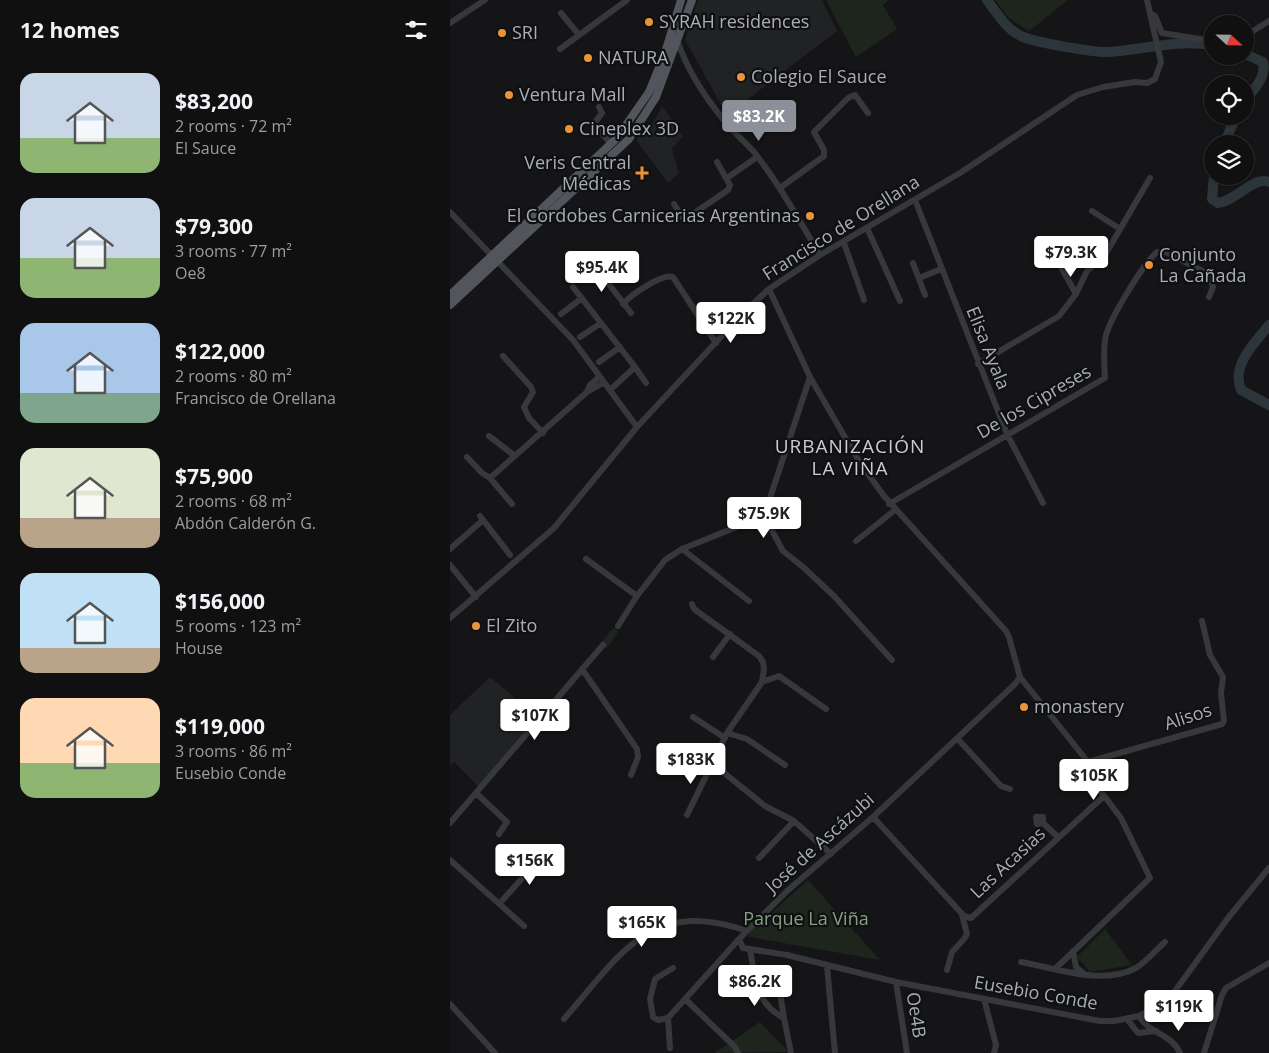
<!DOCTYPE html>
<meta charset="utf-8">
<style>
:root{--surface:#101011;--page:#1e1e1f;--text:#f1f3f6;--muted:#9c9d9f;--line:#303031;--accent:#8c9099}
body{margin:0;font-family:"Open Sans",sans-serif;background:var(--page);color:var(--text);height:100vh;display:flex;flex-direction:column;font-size:19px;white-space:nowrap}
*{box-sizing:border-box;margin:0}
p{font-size:16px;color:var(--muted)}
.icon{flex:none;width:28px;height:28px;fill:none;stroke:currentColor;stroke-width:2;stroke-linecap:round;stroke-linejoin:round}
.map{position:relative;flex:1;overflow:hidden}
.panel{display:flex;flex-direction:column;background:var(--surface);width:450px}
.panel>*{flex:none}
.needle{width:32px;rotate:112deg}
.tools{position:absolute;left:754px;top:15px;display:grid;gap:10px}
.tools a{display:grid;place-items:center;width:50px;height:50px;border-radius:50%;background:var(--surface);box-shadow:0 1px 4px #0004,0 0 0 1px var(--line);font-size:25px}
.price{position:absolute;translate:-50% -42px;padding:0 11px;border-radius:5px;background:#fff;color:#222;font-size:16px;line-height:32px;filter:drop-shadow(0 1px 2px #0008)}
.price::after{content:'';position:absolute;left:50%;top:30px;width:15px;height:11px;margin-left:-8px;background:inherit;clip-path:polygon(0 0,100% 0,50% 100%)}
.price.on{background:var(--accent);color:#fff}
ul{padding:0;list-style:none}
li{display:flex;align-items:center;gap:15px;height:125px;padding:0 20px}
li span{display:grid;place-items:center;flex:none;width:140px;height:100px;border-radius:15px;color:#555}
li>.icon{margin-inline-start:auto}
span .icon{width:60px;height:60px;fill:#fffc;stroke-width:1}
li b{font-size:21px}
h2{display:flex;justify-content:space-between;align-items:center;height:60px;padding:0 20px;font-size:21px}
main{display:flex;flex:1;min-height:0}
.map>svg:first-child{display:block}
.built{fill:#212224}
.green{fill:#1d251d}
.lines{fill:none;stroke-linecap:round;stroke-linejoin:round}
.river{stroke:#2c363a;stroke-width:10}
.minor{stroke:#36383c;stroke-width:6}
.major{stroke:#52555b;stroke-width:8}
.poi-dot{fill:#ea943a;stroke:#101012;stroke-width:2}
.labels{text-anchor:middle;stroke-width:4.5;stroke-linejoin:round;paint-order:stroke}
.poi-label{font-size:18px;fill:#a8aeb6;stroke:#101012;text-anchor:start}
.street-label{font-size:18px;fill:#a8aeb6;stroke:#101012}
.park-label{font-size:18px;fill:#82a17f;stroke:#101012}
.neighbourhood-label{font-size:19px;letter-spacing:1px;fill:#c8cdd3;stroke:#101012}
</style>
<main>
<section class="panel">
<h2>12 homes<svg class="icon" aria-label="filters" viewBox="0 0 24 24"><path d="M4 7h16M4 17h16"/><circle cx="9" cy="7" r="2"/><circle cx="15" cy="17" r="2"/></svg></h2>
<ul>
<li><span style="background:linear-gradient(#c9d6e8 65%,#8fb573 0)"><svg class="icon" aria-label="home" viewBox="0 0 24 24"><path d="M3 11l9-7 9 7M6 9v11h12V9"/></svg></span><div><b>$83,200</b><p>2 rooms · 72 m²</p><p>El Sauce</p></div></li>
<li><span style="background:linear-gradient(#c9d6e8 60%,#8fb573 0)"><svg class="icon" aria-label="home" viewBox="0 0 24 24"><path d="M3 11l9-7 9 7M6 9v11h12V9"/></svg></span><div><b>$79,300</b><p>3 rooms · 77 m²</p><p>Oe8</p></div></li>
<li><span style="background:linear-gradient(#a9c7e8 70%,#7fa58c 0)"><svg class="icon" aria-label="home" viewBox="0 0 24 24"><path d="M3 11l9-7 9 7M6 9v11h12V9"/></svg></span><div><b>$122,000</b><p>2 rooms · 80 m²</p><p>Francisco de Orellana</p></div></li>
<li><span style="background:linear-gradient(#dfe7d0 70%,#b9a48a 0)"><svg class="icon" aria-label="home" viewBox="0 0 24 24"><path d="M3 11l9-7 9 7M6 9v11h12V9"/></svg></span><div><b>$75,900</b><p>2 rooms · 68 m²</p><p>Abdón Calderón G.</p></div></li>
<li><span style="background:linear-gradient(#bfe0f5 75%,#b9a48a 0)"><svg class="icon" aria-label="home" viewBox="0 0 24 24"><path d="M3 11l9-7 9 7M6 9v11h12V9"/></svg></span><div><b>$156,000</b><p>5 rooms · 123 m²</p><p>House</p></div></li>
<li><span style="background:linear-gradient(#ffd9b3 65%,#8fb573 0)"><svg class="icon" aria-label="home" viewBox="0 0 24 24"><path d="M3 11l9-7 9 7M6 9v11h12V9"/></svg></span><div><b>$119,000</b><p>3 rooms · 86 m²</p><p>Eusebio Conde</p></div></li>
</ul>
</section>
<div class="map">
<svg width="819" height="1053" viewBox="0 0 819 1053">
<rect width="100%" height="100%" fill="#151517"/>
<path class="built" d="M 248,0 L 372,0 L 387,31 L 277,115 L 235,40 Z
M 212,106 L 233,136 L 222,149 L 229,173 L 218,183 L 186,140 L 203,123 Z
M 40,677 L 87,717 L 29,787 L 4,762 L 0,765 L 0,715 Z"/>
<path class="green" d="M 376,0 L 439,0 L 433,5 L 447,29 L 406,57 Z
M 545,0 L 618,0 L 579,31 L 559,18 Z
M 164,627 L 168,632 L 156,649 L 151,643 Z
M 358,880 L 430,960 L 299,937 L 299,933 Z
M 655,929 L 682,965 L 640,972 L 627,957 Z
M 310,1022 L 339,1052 L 266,1053 L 266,1052 Z"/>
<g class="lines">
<path class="river" d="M 537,0 C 547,13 556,29 571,36 C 582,42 646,53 659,52 C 690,50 731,39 762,45
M 795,54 L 813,62 C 817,77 803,90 795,101
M 774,144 L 786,116
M 764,176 L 762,199 L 768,203 C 786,201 803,176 819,182
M 819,325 C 804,344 781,365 791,390 L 819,405"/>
<path class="minor" d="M 111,13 L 129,35
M 700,13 L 705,16 L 712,33 L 762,41
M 0,23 L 35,0
M 795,36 L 819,21
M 227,40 C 237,69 254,96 273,119 C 282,131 294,141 304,152 C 329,184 349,220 370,255
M 110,49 L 177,0
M 149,107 L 152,113 L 144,124 L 161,144
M 277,178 L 307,157
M 330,188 L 374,156 L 374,150 L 364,132 L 398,98 L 405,95 L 418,113
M 465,200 L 557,434 L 593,503
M 224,204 L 232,217 L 237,218 L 278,190 L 280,185 L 267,162
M 642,211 L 670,229
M 0,212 L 123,340 L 187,427
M 417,228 L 450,301
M 599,241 L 601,249 L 626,294
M 394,243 L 414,300
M 463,263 L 475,295
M 149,271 L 181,313
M 469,278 L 491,269
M 123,287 L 185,367 L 160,390
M 319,289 L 360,377 L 410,463 L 434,496 L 556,631 L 559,637 L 570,677 L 638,762
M 173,304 C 181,295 212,273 223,277 L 266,343
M 111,314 L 132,298
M 130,337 L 151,323
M 53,356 L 81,387 L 83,392 L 74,407 L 79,418 L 93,433
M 149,362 L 170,347
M 528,364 L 609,316 L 626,294 L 637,271 L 655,255 L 700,178
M 185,367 L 196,383
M 360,377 L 314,516 L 333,551 L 353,567 L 384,596 L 442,660
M 137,392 L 140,385 L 149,377
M 39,436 L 65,456
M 17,457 L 32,473 L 40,478 L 137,392 L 153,383
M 40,478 L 62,504
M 439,504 L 655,378 C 654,364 653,348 656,335 C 661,317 693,264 707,252 L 716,252 L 758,274 L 763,287 L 759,297
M 30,516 L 60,555
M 406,541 L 445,510
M 0,549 L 33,520
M 232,549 L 299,601
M 136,559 L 187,596
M 0,565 L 26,597
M 0,618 L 104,528 L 187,427 L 295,311 L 319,289 L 370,255 L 510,173 L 627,95 L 653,87 L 685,82 L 697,83 L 705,79 L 711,62 L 697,0
M 168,626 L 187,596 L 215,560 L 232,549 L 314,516
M 263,657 L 280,634
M 132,669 L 187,749 L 188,757 L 181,775
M 312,682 L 329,676 L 376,709
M 243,717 L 275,738
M 277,733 L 297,739 L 335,765
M 507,738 L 551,786 L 560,789
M 638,762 L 772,724 L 774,721 L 771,693 L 773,677 L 760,655 L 752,621
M 263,764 L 315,806 L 344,821 L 381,854
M 26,793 L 57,822 L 49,834
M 237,815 L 277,733 L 312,682 L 314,669 L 313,662 L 309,656 L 244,609 L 242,604
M 423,817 L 514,916 L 521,918 L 654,796
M 0,823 L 153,645
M 593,823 L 587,824 L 586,817 L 593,817 L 593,823 L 608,837
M 309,858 L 344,821
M 0,860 L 74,926
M 50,903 L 94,854
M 289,939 L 293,948 L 337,955 L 446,982 L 650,1021 L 664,1021 L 689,1016 L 717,1002 L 778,918 L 819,868
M 300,949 C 305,978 306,1004 334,1018 L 341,1053
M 623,951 L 626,967 L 633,973
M 571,962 C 606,968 652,986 686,968 C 696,962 706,950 715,942
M 377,966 L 385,1053
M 606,968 L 700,878 L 671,818 L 635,771 L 634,767 L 638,762
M 497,970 L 502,952 L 514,939 L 517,934 L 512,915
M 328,980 L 334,1018
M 446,982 L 457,1053
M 235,999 L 285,1047 L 288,1053
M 534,999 L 546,1045 L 544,1053
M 0,1004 L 45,1053
M 689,1016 C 699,1034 721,1033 730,1053
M 218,1018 L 208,1020 L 203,1017 L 200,999 L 205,979 L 223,968
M 114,1019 C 170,955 200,897 297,931
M 677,1019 L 688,1033 L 706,1031
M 220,1048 L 218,1018 L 289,939 L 337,891 L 423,817 L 565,684 L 570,677
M 754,1053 L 772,995 L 776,988 L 819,963"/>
<path class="major" d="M 0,295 L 167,138 L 199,92 L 215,53 L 231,0
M 0,305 L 179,139 L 206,97 L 242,0"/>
</g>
<g class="poi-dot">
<circle cx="199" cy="22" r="5"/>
<circle cx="52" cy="33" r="5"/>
<circle cx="138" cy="58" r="5"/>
<circle cx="291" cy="77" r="5"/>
<circle cx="59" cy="95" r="5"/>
<circle cx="119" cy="129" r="5"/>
<path d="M189.5 165.5h5v5h5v5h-5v5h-5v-5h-5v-5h5z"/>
<circle cx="360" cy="216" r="5"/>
<circle cx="699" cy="265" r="5"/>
<circle cx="26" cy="626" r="5"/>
<circle cx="574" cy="707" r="5"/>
</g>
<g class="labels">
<g class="poi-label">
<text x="209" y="28">SYRAH residences</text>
<text x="62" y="39">SRI</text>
<text x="148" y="64">NATURA</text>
<text x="301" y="83">Colegio El Sauce</text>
<text x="69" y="101">Ventura Mall</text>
<text x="129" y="135">Cineplex 3D</text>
<text x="181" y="169" text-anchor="end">Veris Central<tspan x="181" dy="21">Médicas</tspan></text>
<text x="350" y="222" text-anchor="end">El Cordobes Carnicerias Argentinas</text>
<text x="709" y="261">Conjunto<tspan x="709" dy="21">La Cañada</tspan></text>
<text x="36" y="632">El Zito</text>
<text x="584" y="713">monastery</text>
</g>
<g class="street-label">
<text transform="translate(391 228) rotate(-32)" y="6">Francisco de Orellana</text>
<text transform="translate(538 348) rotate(68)" y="6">Elisa Ayala</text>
<text transform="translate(584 402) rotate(-30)" y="6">De los Cipreses</text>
<text transform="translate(738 717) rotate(-18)" y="6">Alisos</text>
<text transform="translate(370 843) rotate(-42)" y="6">José de Ascázubi</text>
<text transform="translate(558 863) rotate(-43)" y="6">Las Acasias</text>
<text transform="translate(586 993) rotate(10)" y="6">Eusebio Conde</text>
<text transform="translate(466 1015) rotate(81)" y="6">Oe4B</text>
</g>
<g class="park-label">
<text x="356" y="925">Parque La Viña</text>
</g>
<g class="neighbourhood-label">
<text x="400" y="453">URBANIZACIÓN<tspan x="400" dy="22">LA VIÑA</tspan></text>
</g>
</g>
</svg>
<div class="tools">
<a><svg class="needle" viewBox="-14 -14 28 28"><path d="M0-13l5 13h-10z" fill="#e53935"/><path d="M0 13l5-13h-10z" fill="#9c9d9f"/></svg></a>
<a><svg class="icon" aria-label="locate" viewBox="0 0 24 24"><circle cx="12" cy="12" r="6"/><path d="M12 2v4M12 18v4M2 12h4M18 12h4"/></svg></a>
<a><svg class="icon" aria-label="layers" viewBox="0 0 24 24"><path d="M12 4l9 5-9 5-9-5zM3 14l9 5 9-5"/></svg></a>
</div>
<b class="price on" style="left:309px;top:142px">$83.2K</b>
<b class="price" style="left:621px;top:278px">$79.3K</b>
<b class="price" style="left:152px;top:293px">$95.4K</b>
<b class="price" style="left:281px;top:344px">$122K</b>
<b class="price" style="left:314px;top:539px">$75.9K</b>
<b class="price" style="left:85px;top:741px">$107K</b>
<b class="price" style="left:241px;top:785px">$183K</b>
<b class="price" style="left:644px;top:801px">$105K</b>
<b class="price" style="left:80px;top:886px">$156K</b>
<b class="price" style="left:192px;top:948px">$165K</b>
<b class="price" style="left:305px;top:1007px">$86.2K</b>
<b class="price" style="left:729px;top:1032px">$119K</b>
</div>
</main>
